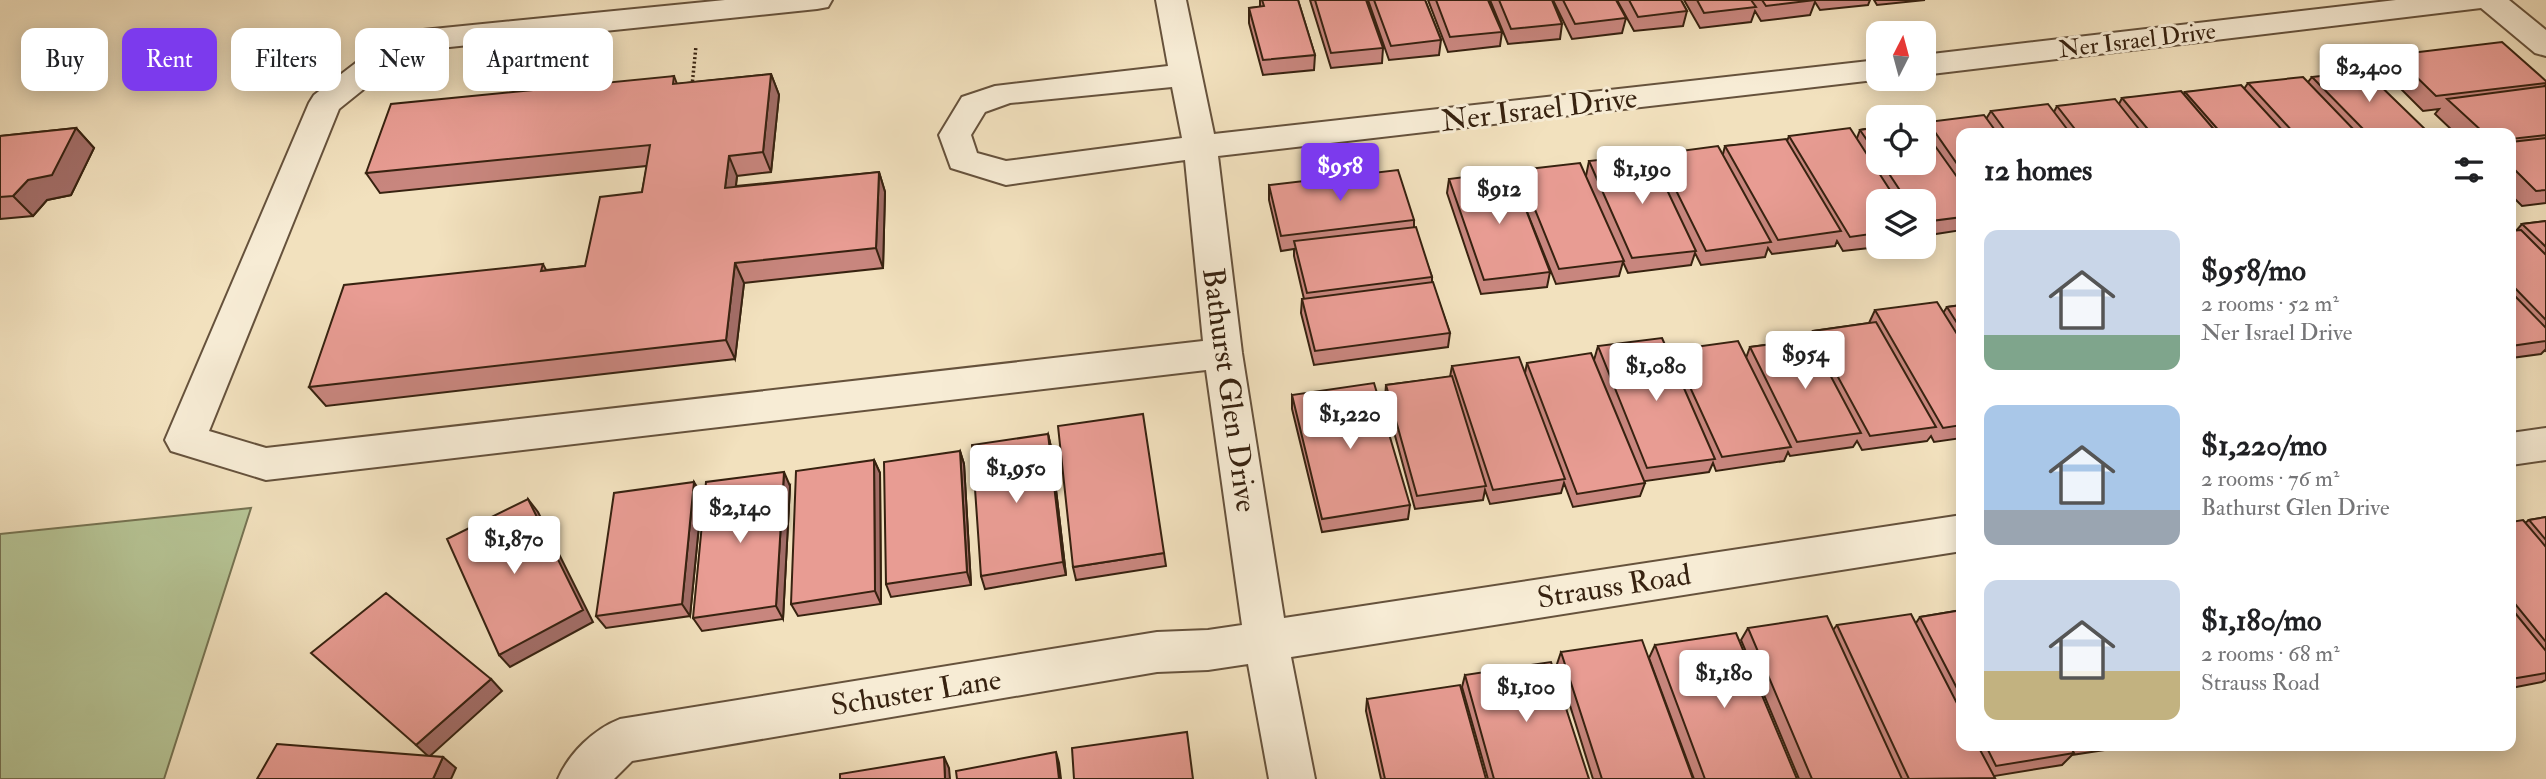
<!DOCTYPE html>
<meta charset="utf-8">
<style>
:root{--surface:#fff;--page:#f2f2f2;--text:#202124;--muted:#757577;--accent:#7c3aed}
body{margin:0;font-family:"IM FELL Double Pica",serif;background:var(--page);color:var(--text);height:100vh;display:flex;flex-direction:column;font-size:26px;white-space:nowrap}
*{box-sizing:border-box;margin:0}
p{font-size:23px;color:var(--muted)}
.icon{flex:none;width:38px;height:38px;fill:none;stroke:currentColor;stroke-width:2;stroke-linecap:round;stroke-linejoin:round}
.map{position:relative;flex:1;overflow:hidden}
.sheet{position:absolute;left:1956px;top:128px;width:560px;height:623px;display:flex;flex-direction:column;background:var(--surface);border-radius:14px;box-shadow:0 4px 18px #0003}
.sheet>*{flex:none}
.top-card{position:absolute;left:21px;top:28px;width:665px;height:63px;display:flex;gap:14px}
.needle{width:46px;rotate:6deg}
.buttons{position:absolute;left:1866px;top:21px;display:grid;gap:14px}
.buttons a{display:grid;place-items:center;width:70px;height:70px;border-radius:14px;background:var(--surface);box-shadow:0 4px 18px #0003;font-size:35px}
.price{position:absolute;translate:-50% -60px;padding:0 16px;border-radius:7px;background:#fff;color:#222;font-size:23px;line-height:46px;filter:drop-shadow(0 2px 4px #0008)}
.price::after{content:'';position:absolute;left:50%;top:42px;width:21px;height:16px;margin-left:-10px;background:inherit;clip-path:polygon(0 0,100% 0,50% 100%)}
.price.active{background:var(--accent);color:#fff}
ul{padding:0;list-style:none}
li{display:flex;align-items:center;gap:21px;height:175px;padding:0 28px}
li span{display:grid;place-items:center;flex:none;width:196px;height:140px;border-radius:14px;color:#555}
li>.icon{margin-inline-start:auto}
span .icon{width:84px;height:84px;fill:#fffc;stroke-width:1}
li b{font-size:30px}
h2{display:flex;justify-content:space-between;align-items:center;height:84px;padding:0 28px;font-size:30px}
.tag{padding:0 24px;border-radius:14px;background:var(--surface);box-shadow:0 4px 18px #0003;font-size:24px;line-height:63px}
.tag.active{background:var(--accent);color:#fff}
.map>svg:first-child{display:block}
.green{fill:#b6c495;stroke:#767352;stroke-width:2}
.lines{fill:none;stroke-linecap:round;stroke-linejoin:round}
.minor-casing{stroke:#66523c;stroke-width:4}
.path{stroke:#372210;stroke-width:3.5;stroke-dasharray:2 2.5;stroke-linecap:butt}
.minor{fill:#f7ecd5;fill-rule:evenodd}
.wall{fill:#c8867e;stroke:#372210;stroke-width:2}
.shaded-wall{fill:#a26d67;stroke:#372210;stroke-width:2}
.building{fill:#e89c93;stroke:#372210;stroke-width:2}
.labels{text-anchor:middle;stroke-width:6;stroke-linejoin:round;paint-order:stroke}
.far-street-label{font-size:24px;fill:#372210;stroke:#f7ecd5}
.street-label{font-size:30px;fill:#372210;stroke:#f7ecd5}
</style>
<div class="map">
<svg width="2546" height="779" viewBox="0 0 2546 779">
<rect width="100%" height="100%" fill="#f2e1be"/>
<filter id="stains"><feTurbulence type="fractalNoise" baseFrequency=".00286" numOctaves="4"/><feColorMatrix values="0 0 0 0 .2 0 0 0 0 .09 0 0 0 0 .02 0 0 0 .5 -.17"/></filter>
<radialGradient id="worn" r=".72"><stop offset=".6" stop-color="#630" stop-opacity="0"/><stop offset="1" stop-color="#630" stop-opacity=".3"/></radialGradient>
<path class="green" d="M 251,508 L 164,779 L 0,779 L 0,534 Z"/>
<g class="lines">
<defs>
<path id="minor" d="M 725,0 L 832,0 L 828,7 L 817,9 L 411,51 L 339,109 L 209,431 L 266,448 L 1203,341 L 1185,160 L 1006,185 L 951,168 L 939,135 L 962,97 L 995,86 L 1168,66 L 1156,0 L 1186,0 L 1214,134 L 1878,60 L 1878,79 L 1883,79 L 1218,156 L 1242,353 L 1284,618 L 1962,515 L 1962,551 L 1291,657 L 1315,779 L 1269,779 L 1248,664 L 1208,670 L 1157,672 L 632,761 L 614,779 L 558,779 C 569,753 594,729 620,719 L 1157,632 L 1208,630 L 1242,625 L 1206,370 L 266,480 L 171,451 L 165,440 L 309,103 L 314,95 L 392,35 L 403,32 ZM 1172,87 L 1182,138 L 1006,161 L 977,153 L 971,135 L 985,112 L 1010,103 Z
M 2396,0 L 2509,0 L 2546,30 L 2546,56 L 2535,53 L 2481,8 L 1923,75 L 1923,55 Z
M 2546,428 L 2546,460 L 2511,465 L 2511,433 Z"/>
</defs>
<use href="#minor" class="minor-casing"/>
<path class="path" d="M 692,86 L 696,46"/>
<use href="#minor" class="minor"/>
</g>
<path class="wall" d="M 1260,0 L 1298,0 L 1315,55 L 1314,70 L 1263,75 L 1249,23 L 1249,8 L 1260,7 Z
M 1310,0 L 1366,0 L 1383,48 L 1382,63 L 1331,68 Z
M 1368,0 L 1425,0 L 1441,40 L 1439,55 L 1389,60 Z
M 1428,0 L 1488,0 L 1502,32 L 1500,46 L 1448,52 Z
M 1490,0 L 1552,0 L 1562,24 L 1560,39 L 1508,44 Z
M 1553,0 L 1616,0 L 1626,18 L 1622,33 L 1572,39 Z
M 1617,0 L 1681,0 L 1687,11 L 1683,26 L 1634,31 Z
M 1684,0 L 1870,0 L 1868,5 L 1820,10 L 1815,2 L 1810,15 L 1761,21 L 1755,11 L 1751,22 L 1700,28 Z
M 1874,0 L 1925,0 L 1877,5 Z
M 2394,55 L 2546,81 L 2546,85 L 2544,86 L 2546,86 L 2546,203 L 2522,206 L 2511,195 L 2511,133 L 2455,133 L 2435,114 L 2439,109 L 2423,111 L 2382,70 Z
M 771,74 L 779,95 L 771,172 L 737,176 L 736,186 L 879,172 L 885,192 L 883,268 L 744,283 L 735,359 L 326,406 L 309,387 L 543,264 L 546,270 L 585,266 L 642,192 L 647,166 L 380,193 L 366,173 L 674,76 L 677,84 Z
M 2312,77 L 2429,133 L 1962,133 L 1962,230 L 1923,236 L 1923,201 L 1878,201 L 1878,247 L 1843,251 L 1837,241 L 1835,246 L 1772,254 L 1768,248 L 1765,257 L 1701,265 L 1695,253 L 1691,265 L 1628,273 L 1623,262 L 1619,276 L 1556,284 L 1519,192 L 1550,272 L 1547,287 L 1481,294 L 1447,193 L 1449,179 L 1516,184 L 1519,170 L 1586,176 L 1589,161 L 1655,165 L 1658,154 L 1723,154 L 1725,146 L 1787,141 L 1789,136 L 1857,138 L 1860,130 L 1878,127 L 1878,163 L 1923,163 L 1924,130 L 1928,122 L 1986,119 L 1991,111 L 2054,112 L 2057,106 L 2119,104 L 2122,98 L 2184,94 L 2185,92 L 2244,89 L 2248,83 L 2308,82 Z
M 76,128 L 94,148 L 71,195 L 47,200 L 33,216 L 0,219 L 0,136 Z
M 1269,185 L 1414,220 L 1414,227 L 1432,277 L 1432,282 L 1450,333 L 1448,347 L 1314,365 L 1301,313 L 1302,299 L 1304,299 L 1294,256 L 1294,249 L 1281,251 L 1269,200 Z
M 2546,221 L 2546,351 L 2545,350 L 2541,354 L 2511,358 L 2511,231 L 2516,231 L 2522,224 Z
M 1962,305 L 1962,438 L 1934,442 L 1931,436 L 1927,441 L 1862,450 L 1857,441 L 1853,447 L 1790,456 L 1788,452 L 1784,461 L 1716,471 L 1713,463 L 1709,472 L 1645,481 L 1645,483 L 1640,496 L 1573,507 L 1564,483 L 1561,493 L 1490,504 L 1485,490 L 1483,500 L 1415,509 L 1385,399 L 1386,385 L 1450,377 L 1452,366 L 1525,373 L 1527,363 L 1594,360 L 1598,346 L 1670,357 L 1673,350 L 1746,358 L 1750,347 L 1809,339 L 1813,331 L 1869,323 L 1875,310 L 1943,313 L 1947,307 Z
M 1292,395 L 1410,505 L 1408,519 L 1322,532 L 1292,409 Z
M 1048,434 L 1051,447 L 1066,575 L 985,589 L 981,576 Z
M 960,451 L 964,464 L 971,585 L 891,597 L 886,584 Z
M 874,460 L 880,473 L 881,604 L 798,616 L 791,604 Z
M 790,486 L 783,619 L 702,631 L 693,618 Z
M 702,495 L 690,616 L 606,628 L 596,616 Z
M 2546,517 L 2546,680 L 2542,682 L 2511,688 L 2511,522 L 2525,523 L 2529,520 Z
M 1164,553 L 1166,566 L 1076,580 L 1073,567 Z
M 1962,610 L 1962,746 L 2131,746 L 2072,755 L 2062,765 L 1994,776 L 1994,779 L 1799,779 L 1741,640 L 1748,628 L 1833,630 L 1837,625 L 1916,623 L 1920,617 Z
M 1655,645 L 1797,779 L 1694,779 L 1649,658 Z
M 1561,652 L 1693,779 L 1593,779 L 1557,664 Z
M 1465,675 L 1589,779 L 1488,779 L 1462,687 Z
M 1367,699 L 1486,779 L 1381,779 L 1366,711 Z"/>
<path class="shaded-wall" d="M 771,74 L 779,95 L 771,172 L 763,152 Z
M 76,128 L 94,148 L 71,195 L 47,200 L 33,216 L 13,196 Z
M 729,156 L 737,176 L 733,208 L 725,188 Z
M 879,172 L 885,192 L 883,268 L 876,248 Z
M 735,263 L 744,283 L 735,359 L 726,340 Z
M 1048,434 L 1051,447 L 1066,575 L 1063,562 Z
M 960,451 L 964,464 L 971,585 L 967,572 Z
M 874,460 L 880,473 L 881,604 L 875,591 Z
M 784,472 L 790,486 L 783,619 L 776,606 Z
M 694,482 L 702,495 L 690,616 L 682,604 Z
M 528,499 L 538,512 L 593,622 L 510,667 L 499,655 Z
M 491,679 L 502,691 L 429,757 L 416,745 Z
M 1056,752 L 1059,763 L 1061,779 L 1059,779 Z
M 443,757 L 456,768 L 451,779 L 433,779 Z
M 944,757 L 949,768 L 950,779 L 945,779 Z"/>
<path class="building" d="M 1262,0 L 1298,0 L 1315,55 L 1263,60 L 1249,8 L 1264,6 Z
M 1315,0 L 1366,0 L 1383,48 L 1331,53 Z
M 1374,0 L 1425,0 L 1441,40 L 1391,46 Z
M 1436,0 L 1488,0 L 1502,32 L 1450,37 Z
M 1499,0 L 1552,0 L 1562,24 L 1511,29 Z
M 1563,0 L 1616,0 L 1626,18 L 1575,24 Z
M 1629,0 L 1681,0 L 1687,11 L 1638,17 Z
M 1697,0 L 1751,0 L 1756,7 L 1704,13 Z
M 1762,0 L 1815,0 L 1766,6 Z
M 2502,42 L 2546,81 L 2546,83 L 2436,96 L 2394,55 Z
M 2365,71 L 2429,133 L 2367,133 L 2312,77 Z
M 771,74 L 763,152 L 729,156 L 725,188 L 879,172 L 876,248 L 735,263 L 726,340 L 309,387 L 344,285 L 543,264 L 541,271 L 585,266 L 600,197 L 642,192 L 650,145 L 366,173 L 391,104 L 674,76 L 673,84 Z
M 2303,77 L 2357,133 L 2294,133 L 2248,83 Z
M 2241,85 L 2285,133 L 2221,133 L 2185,92 Z
M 2546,86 L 2546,135 L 2511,139 L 2511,133 L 2484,133 L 2447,99 Z
M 2181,91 L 2217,133 L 2151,133 L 2122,98 Z
M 2115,99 L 2142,133 L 2078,133 L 2057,106 Z
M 2048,104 L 2070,133 L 2007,133 L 1991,111 Z
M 1984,115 L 1997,133 L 1962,133 L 1962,171 L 1928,122 Z
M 1878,127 L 1878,156 L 1860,130 Z
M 76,128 L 52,175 L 28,180 L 13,196 L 0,197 L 0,136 Z
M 1850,128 L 1897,201 L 1878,201 L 1878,233 L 1850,237 L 1789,136 Z
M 1923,129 L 1962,184 L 1962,217 L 1923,222 L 1923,201 L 1907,201 L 1882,163 L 1923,163 Z
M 2546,138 L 2546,190 L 2536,191 L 2511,166 L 2511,142 Z
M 1786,139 L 1841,231 L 1778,240 L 1725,146 Z
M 1718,146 L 1771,242 L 1706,251 L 1658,154 Z
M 1650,154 L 1696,251 L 1632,258 L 1589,161 Z
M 1580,163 L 1624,261 L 1559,269 L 1519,170 Z
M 1398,170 L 1414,220 L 1281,236 L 1269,185 Z
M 1511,171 L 1550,272 L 1484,280 L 1449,179 Z
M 2546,221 L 2546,247 L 2522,224 Z
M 1416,227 L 1432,277 L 1307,293 L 1294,241 Z
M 2521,230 L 2546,255 L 2546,320 L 2511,284 L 2511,231 Z
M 1433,282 L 1450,333 L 1315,351 L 1302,299 Z
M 2511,292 L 2546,328 L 2546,341 L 2511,346 Z
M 1937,302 L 1962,342 L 1962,425 L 1943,428 L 1875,310 Z
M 1962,305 L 1962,331 L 1947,307 Z
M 1876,322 L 1936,427 L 1870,436 L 1813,331 Z
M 1662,338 L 1715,459 L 1647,468 L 1598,346 Z
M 1811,339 L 1861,433 L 1797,442 L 1750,347 Z
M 1738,341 L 1791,447 L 1722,457 L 1673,350 Z
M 1591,353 L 1645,483 L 1577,494 L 1527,363 Z
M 1519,357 L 1565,479 L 1493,490 L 1452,366 Z
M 1452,376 L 1486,486 L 1417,496 L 1386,385 Z
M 1374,383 L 1410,505 L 1322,519 L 1292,395 Z
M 1143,414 L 1164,553 L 1073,567 L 1058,426 Z
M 1048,434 L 1063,562 L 981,576 L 972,445 Z
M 960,451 L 967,572 L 886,584 L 884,462 Z
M 874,460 L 875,591 L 791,604 L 796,471 Z
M 784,472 L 776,606 L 693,618 L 706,482 Z
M 694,482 L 682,604 L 596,616 L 614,493 Z
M 528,499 L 583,610 L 499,655 L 447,539 Z
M 2546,517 L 2546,540 L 2529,520 Z
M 2523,520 L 2546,547 L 2546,642 L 2511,599 L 2511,522 Z
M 386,593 L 491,679 L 416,745 L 311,653 Z
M 2511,608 L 2546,651 L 2546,673 L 2511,679 Z
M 1962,610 L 1962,698 L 1920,617 Z
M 1911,614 L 1962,713 L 1962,746 L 1978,746 L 1995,778 L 1909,779 L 1837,625 Z
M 1827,616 L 1902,779 L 1812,779 L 1748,628 Z
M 1736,633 L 1797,779 L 1705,779 L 1655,645 Z
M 1642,640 L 1693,779 L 1602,779 L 1561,652 Z
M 1551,662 L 1589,779 L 1494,779 L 1465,675 Z
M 1460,685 L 1486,779 L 1385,779 L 1367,699 Z
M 1187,732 L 1193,779 L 1074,779 L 1072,748 Z
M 277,744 L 443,757 L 433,779 L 257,779 Z
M 1986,746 L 2070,746 L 2074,753 L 1996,766 Z
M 1056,752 L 1059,779 L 957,779 L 956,771 Z
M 944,757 L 945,779 L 840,779 L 840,774 Z"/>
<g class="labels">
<g class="far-street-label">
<text transform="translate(2137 40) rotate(-7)" y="8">Ner Israel Drive</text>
</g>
<g class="street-label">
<text transform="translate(1539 109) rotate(-7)" y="10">Ner Israel Drive</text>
<text transform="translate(1230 390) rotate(82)" y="10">Bathurst Glen Drive</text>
<text transform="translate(1614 586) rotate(-9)" y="10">Strauss Road</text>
<text transform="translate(916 692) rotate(-9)" y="10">Schuster Lane</text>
</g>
</g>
<rect width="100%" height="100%" filter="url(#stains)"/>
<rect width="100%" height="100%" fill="url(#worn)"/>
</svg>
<div class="buttons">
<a><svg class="needle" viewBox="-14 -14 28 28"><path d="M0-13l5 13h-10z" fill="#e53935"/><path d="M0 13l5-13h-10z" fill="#757577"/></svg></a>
<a><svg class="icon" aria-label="locate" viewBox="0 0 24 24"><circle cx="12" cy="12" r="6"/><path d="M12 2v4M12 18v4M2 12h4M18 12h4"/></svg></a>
<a><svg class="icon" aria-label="layers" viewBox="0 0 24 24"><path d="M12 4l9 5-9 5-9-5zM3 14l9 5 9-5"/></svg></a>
</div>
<b class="price" style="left:2369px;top:104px">$2,400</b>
<b class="price active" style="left:1340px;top:203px">$958</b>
<b class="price" style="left:1642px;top:206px">$1,190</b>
<b class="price" style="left:1499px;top:226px">$912</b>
<b class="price" style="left:1805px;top:391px">$954</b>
<b class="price" style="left:1656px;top:403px">$1,080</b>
<b class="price" style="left:1350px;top:451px">$1,220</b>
<b class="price" style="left:1016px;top:505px">$1,950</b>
<b class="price" style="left:740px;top:545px">$2,140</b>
<b class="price" style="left:514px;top:576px">$1,870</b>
<b class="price" style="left:1724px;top:710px">$1,180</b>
<b class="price" style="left:1526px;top:724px">$1,100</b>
<div class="top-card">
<a class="tag">Buy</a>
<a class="tag active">Rent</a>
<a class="tag">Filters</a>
<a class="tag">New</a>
<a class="tag">Apartment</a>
</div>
<section class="sheet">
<h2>12 homes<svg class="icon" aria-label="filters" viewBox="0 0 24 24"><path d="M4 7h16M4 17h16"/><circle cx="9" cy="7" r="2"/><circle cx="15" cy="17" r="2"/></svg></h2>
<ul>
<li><span style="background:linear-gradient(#c9d6e8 75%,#7fa58c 0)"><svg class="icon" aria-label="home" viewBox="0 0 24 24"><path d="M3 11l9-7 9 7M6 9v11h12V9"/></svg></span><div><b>$958/mo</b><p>2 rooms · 52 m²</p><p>Ner Israel Drive</p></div></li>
<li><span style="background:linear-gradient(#a9c7e8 75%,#9aa5b1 0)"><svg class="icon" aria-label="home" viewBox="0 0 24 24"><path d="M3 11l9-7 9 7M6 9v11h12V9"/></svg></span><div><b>$1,220/mo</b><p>2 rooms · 76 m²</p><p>Bathurst Glen Drive</p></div></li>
<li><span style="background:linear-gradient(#c9d6e8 65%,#c2b280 0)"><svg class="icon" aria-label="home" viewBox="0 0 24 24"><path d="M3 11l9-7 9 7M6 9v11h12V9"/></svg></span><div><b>$1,180/mo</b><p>2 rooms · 68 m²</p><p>Strauss Road</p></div></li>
</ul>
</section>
</div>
